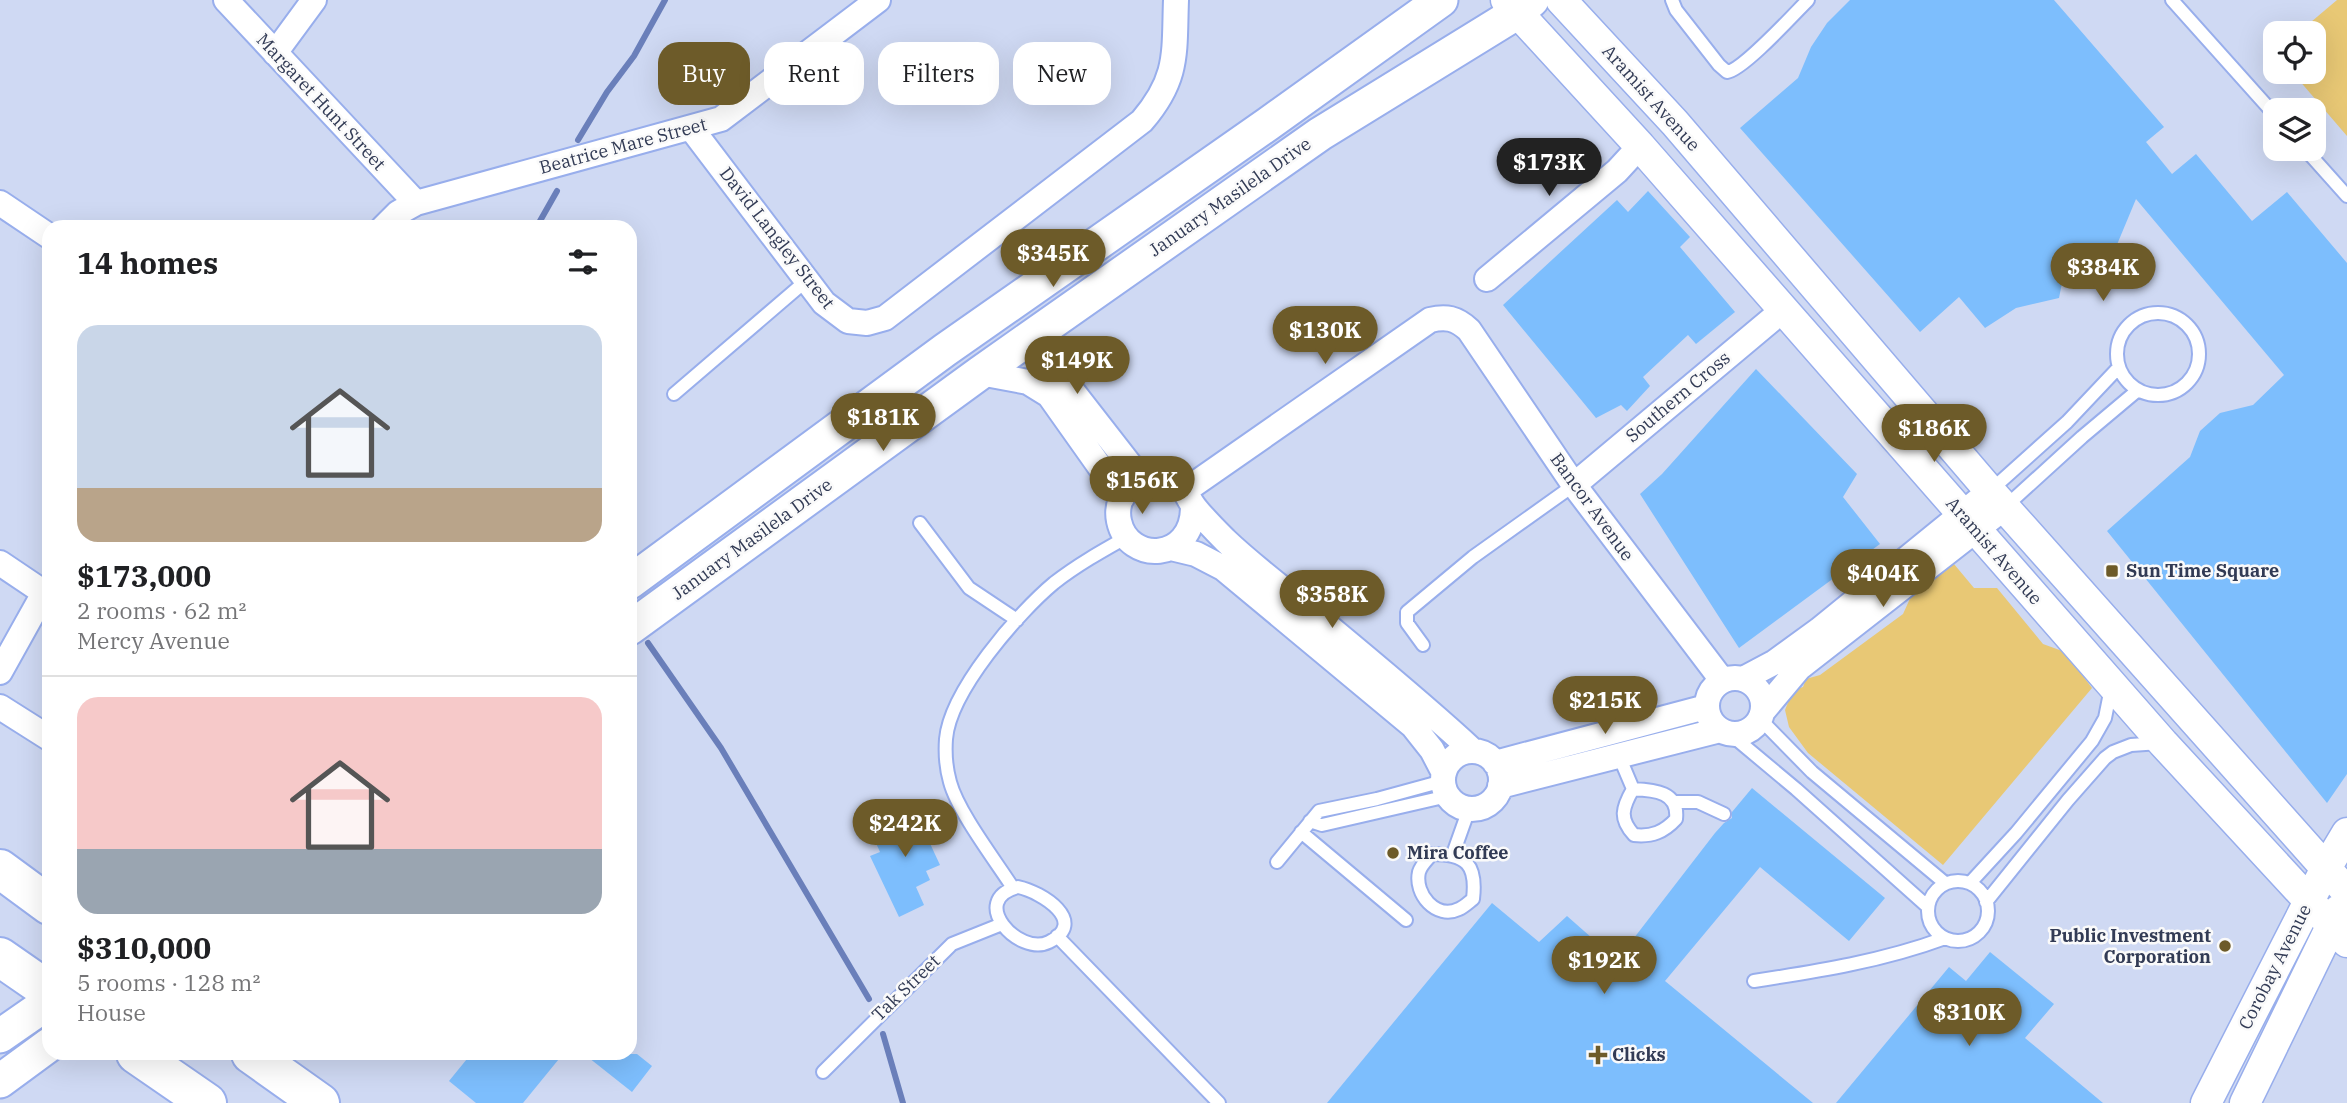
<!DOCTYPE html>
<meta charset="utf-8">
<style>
:root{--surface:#fff;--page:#f2f2f2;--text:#202124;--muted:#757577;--line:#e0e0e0;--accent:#6d5b29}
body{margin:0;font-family:"IBM Plex Serif",serif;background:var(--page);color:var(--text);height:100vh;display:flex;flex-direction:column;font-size:26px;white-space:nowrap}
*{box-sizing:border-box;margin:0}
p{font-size:23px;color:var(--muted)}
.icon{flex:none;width:38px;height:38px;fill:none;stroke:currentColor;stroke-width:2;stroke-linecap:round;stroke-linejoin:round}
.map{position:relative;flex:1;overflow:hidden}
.drawer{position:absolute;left:42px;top:220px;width:595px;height:840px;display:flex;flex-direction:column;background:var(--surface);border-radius:21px;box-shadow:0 7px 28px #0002}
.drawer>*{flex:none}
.top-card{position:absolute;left:658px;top:42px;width:665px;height:63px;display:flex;gap:14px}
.buttons{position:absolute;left:2263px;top:21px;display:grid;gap:14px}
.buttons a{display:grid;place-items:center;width:63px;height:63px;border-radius:14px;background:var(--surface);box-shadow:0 7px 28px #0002;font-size:35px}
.price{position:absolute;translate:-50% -60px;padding:0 16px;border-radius:24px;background:var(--accent);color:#fff;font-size:23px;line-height:46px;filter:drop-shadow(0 2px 4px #0008)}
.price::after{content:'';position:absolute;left:50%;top:42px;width:21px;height:16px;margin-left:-10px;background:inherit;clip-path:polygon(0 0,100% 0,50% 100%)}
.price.active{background:#222;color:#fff}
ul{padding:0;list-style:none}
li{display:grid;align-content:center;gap:14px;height:371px;padding:0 35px}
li+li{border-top:2px solid var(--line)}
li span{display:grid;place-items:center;height:217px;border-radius:21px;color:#555}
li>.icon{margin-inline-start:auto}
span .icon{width:126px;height:126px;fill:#fffc;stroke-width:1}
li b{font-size:30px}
h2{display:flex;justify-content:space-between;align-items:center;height:84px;padding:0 35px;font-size:30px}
.pill{padding:0 24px;border-radius:21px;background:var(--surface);box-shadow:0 7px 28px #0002;font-size:24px;line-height:63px}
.pill.active{background:var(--accent);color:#fff}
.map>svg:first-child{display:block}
.green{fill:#e8c875}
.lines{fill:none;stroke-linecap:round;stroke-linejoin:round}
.stream{stroke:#6a7fba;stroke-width:6}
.building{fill:#7dbefd}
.service-casing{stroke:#98aeec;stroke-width:16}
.minor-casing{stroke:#98aeec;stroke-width:28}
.tertiary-casing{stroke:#98aeec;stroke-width:33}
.secondary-casing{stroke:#98aeec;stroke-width:37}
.primary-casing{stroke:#98aeec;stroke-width:42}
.service{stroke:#fff;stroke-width:12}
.minor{stroke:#fff;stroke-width:24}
.tertiary{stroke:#fff;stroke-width:30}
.secondary{stroke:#fff;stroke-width:33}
.primary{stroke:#fff;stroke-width:38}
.poi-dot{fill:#6d5b29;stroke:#fafafa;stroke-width:2.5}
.labels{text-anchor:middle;stroke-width:5;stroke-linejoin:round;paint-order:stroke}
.street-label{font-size:18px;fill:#323b55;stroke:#fafafa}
.poi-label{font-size:18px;font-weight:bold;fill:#323b55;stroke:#fafafa;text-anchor:start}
</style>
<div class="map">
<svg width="2347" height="1103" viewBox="0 0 2347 1103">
<rect width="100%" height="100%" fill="#cfd9f3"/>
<path class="green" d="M 2337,0 L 2347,0 L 2347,136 L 2292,72 L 2314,72 L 2314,33 L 2298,33 Z
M 1954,564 L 1974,588 L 1997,588 L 2043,644 L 2065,652 L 2092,688 L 1943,865 L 1808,753 L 1789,727 L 1785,710 L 1793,690 L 1803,687 L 1806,679 L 1820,675 L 1903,614 L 1913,592 Z"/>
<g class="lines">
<path class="stream" d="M 578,140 L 607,92 L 634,56 L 665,0
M 536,228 L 557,191
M 648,643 L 721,748 L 869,999
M 883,1034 L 903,1103"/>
</g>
<path class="building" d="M 1850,0 L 2054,0 L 2164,127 L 2146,142 L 2172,174 L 2196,154 L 2252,221 L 2287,192 L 2347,263 L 2347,774 L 2327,803 L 2107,531 L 2190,457 L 2200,431 L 2220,413 L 2253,405 L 2284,375 L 2136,199 L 2116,247 L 2100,249 L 2091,264 L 2075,278 L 2062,283 L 2059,298 L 2016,308 L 1985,328 L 1959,297 L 1920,332 L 1740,128 L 1798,78 L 1811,47 L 1827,23 Z
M 1648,191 L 1690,237 L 1680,247 L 1735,312 L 1696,344 L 1688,335 L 1643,377 L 1650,386 L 1627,411 L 1621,405 L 1596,418 L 1503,305 L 1617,200 L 1628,212 Z
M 1756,369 L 1857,474 L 1843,497 L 1880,544 L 1739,648 L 1640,494 L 1662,474 Z
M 1752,788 L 1885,898 L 1849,941 L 1760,867 L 1665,981 L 1813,1103 L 1327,1103 L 1492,903 L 1539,942 L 1567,916 L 1617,960 L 1715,833 L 1724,823 L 1732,818 L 1732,812 Z
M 921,806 L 934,834 L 927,837 L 940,865 L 926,871 L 930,880 L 916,887 L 924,905 L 899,917 L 870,856 L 880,852 L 871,832 Z
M 1990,952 L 2054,1004 L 2025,1038 L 2103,1103 L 1836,1103 L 1949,967 L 1966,981 Z
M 471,1054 L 563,1054 L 523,1103 L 476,1103 L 449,1081 Z
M 584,1054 L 637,1054 L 652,1066 L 632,1092 Z"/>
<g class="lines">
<defs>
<path id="service" d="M 1672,0 L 1676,10 L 1719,65 L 1727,72 C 1743,70 1794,14 1808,0
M 2172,0 L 2275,115
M 2305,149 L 2347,196
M2117 354a41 41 0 1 1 82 0a41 41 0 1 1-82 0Z
M 674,394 L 807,280
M 1990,491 L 2067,422 L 2119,367
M 2004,508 L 2082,437 L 2138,390
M 920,523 L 969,588 L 1017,620
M 1423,645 L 1407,623 L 1407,612 L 1473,557 L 1574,485
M 1760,719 L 1812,772 L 1945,883
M 1729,733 L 1796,789 L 1928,907
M 1619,756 L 1633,789
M 1633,789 C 1655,790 1679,792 1676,819 C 1664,832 1652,837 1634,835 C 1619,819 1622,808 1633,789 Z
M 1674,802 L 1698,802 L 1724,814
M 1310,821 L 1322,825 L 1448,796
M 1301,832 L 1406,920
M 1432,854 C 1467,854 1477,865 1473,899 C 1469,902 1464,907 1459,909 C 1436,920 1414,894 1419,872 C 1421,865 1427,860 1432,854 Z
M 1453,854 L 1469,809
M 1277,862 L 1319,811 L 1377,799 L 1443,781
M1928 911a30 30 0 1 1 60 0a30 30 0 1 1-60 0Z
M 1970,883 L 2016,833 L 2092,741 L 2105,718 L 2111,688
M 1018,887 C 1042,892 1089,922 1049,942 C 1019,957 967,900 1018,887 Z
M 1013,888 C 995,860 958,812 950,782 C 946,768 945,753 946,739 C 950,691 1018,613 1054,583 C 1077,565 1102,551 1127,537
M 1986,902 L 2068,800 L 2105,758 L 2113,752 L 2131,745 L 2160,743
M 1057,936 L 1219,1103
M 1754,981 C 1819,971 1883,961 1945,938
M 823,1072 L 952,944 L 1002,924"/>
<path id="minor" d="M 226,0 L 416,203
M 275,53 L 314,0
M 691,128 L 824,303 L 848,321 L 867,323 L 885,318 L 1142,121 C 1179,78 1174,53 1176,0
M 0,203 L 49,236
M 383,228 L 398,213 L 416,203 L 721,119 L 878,0
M 1487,279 L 1617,171 L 1640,146
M 1032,339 L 1141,479
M 980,373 L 1028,382 L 1049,395 L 1122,498
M 1574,485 L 1783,310
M 1186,490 L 1430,320 C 1446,316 1456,318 1469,330 L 1574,485 L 1722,680
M 1193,507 C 1193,562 1128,564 1119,521 C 1113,492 1142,468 1169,478 C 1186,484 1186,498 1196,509 C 1205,520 1215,530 1225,540 C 1248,562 1274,582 1299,602 C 1357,651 1417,699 1473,751
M 1171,548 L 1196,554 L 1223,568 L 1413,726 L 1432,750 L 1444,773
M 0,563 L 49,596
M 0,672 L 44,593
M1707 706a28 28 0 1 1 56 0a28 28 0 1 1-56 0Z
M 1743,679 L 1775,662 L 1819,630 L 1990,491
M 0,707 L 49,738
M 1763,711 L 1799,668 L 2004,508
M1443 780a29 29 0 1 1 58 0a29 29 0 1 1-58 0Z
M 1495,763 L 1706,707
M 1500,786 L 1720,730"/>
<path id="tertiary" d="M 1506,0 L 1640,146 L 2163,743 L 2347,942
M 1561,0 L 1675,123 L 1990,491 L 2347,892
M 2206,1103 L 2326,868 L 2347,833
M 2245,1103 L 2339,910"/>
<path id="secondary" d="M 630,582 L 945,350 L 1268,124 L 1441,0
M 630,628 L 980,373 L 1320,134 L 1518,12 L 1532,0
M 0,1036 L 49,1002
M 0,1081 L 49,1045"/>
<path id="primary" d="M 0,869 L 49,905
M 0,957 L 49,991
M 136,1054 L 207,1103
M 251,1054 L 320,1103"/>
</defs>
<use href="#service" class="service-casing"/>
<use href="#minor" class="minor-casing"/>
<use href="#tertiary" class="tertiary-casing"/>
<use href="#secondary" class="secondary-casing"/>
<use href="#primary" class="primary-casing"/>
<use href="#service" class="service"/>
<use href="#minor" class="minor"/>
<use href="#tertiary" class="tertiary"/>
<use href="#secondary" class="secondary"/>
<use href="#primary" class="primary"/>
</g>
<g class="poi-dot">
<rect x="2105" y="564" width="14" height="14" rx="3.5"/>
<circle cx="1393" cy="853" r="7"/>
<circle cx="2225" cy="946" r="7"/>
<path d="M1594.5 1044.5h7v7h7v7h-7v7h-7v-7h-7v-7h7z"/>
</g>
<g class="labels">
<g class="street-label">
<text transform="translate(1651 98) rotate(48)" y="6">Aramist Avenue</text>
<text transform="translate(321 102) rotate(47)" y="6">Margaret Hunt Street</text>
<text transform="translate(623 146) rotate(-15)" y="6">Beatrice Mare Street</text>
<text transform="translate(1230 197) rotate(-35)" y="6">January Masilela Drive</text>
<text transform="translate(777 238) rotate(52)" y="6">David Langley Street</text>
<text transform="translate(1678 397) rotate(-40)" y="6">Southern Cross</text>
<text transform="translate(1592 507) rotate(54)" y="6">Bancor Avenue</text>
<text transform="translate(752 539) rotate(-36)" y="6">January Masilela Drive</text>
<text transform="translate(1994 551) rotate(49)" y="6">Aramist Avenue</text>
<text transform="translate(2275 967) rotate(-63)" y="6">Corobay Avenue</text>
<text transform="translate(906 988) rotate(-44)" y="6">Tak Street</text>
</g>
<g class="poi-label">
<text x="2126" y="577">Sun Time Square</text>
<text x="1407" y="859">Mira Coffee</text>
<text x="2211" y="942" text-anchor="end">Public Investment<tspan x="2211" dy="21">Corporation</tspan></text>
<text x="1612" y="1061">Clicks</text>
</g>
</g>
</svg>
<div class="buttons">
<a><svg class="icon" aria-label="locate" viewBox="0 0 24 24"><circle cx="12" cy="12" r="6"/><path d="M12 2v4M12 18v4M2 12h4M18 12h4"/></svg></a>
<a><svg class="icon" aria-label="layers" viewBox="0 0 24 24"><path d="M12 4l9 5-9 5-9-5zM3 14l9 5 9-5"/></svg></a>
</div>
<b class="price active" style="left:1549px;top:198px">$173K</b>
<b class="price" style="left:1053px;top:289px">$345K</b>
<b class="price" style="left:2103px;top:303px">$384K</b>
<b class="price" style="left:1325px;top:366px">$130K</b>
<b class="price" style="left:1077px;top:396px">$149K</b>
<b class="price" style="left:883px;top:453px">$181K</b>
<b class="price" style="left:1934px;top:464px">$186K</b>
<b class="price" style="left:1142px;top:516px">$156K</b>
<b class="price" style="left:1883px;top:609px">$404K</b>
<b class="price" style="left:1332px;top:630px">$358K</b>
<b class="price" style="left:1605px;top:736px">$215K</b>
<b class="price" style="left:905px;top:859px">$242K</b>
<b class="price" style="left:1604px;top:996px">$192K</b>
<b class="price" style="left:1969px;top:1048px">$310K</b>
<div class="top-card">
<a class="pill active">Buy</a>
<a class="pill">Rent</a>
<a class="pill">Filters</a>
<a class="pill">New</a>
</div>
<section class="drawer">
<h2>14 homes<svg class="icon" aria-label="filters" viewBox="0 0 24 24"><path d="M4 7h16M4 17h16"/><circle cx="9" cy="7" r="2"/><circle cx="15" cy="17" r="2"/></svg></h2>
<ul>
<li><span style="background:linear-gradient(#c9d6e8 75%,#b9a48a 0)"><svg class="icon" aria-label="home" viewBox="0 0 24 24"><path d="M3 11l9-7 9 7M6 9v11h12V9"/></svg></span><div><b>$173,000</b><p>2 rooms · 62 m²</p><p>Mercy Avenue</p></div></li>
<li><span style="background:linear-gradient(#f6c9c9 70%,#9aa5b1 0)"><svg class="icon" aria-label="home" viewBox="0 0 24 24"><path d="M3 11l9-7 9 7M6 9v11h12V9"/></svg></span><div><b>$310,000</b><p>5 rooms · 128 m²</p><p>House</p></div></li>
</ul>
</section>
</div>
